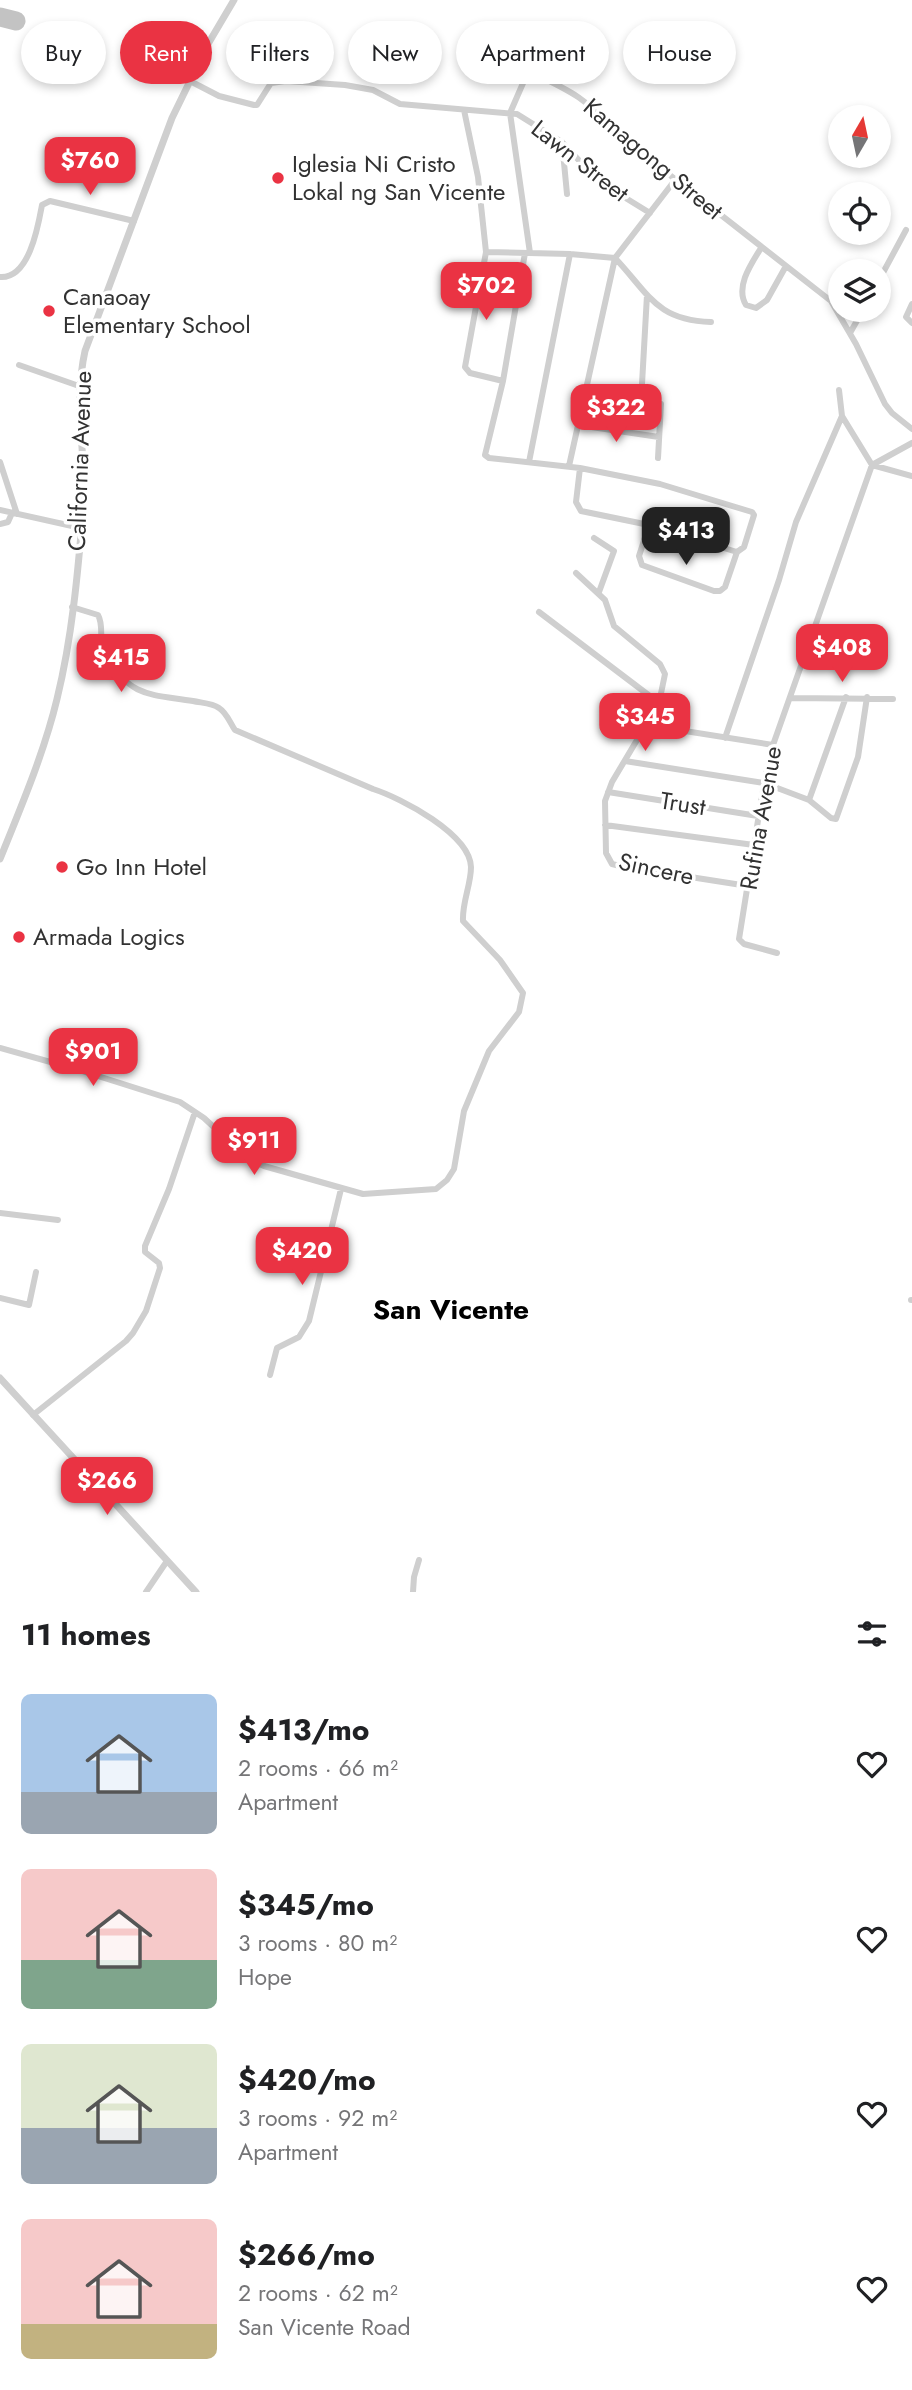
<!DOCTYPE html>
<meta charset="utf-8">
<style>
:root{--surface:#fff;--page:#f2f2f2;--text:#202124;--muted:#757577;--accent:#ea3343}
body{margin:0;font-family:Jost,sans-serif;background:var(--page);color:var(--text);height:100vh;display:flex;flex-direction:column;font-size:26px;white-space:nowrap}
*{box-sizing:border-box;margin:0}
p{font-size:23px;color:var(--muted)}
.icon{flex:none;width:38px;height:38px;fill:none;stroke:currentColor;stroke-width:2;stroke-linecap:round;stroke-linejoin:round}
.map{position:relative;height:1592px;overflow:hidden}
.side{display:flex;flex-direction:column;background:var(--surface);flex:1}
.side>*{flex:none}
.hud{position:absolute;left:21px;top:21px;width:872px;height:63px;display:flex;gap:14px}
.needle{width:46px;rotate:9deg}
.tools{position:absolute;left:828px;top:105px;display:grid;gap:14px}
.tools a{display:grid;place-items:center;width:63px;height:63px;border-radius:50%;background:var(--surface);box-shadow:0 4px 10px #0003;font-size:35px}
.price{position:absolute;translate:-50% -60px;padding:0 16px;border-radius:14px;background:var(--accent);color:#fff;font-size:23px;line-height:46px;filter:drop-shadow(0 2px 4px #0008)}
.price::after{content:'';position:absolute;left:50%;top:42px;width:21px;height:16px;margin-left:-10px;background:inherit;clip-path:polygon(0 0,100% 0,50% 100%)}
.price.on{background:#222;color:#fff}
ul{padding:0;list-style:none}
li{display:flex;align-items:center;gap:21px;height:175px;padding:0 21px}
li span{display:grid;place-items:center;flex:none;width:196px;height:140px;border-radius:10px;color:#555}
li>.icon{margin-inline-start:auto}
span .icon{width:84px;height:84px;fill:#fffc;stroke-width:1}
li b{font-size:30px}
h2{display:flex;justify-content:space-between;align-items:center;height:84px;padding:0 21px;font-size:30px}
.chip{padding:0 24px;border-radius:32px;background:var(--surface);box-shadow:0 4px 10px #0003;font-size:24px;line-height:63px}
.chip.on{background:var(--accent);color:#fff}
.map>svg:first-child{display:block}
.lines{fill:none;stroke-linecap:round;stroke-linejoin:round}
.taxiway{stroke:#c3c3c3;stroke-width:19}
.minor{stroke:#cfcfcf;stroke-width:6}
.tertiary{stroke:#cfcfcf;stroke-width:7}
.poi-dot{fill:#ea3343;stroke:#fff;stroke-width:2.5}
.labels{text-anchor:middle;stroke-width:7;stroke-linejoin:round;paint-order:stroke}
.street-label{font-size:24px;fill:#323232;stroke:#fff}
.poi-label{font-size:24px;fill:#323232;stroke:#fff;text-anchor:start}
.quarter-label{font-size:28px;font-weight:bold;fill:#000;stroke:#fff}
</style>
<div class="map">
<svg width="912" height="1592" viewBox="0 0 912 1592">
<rect width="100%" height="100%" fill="#fff"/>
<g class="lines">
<path class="taxiway" d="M 0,17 L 16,21"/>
<path class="minor" d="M 190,81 L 219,96 L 254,105 L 257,105 L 271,83 L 286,81 L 345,85 L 373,90 L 400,104 L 517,114 L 562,142 L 598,181 L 650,213
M 464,110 L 478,177 L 486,252 L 465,367 L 470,373 L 503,381
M 510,113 L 527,74 L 533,73 C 571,91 589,100 616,133 L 831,301 L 856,344 L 885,404 L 892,413 L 912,429
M 510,113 L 530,253
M 562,142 L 567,194
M 761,248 C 751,264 735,287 746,305 L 756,308 L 767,300 L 786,266
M 486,252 L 570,254 L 615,258
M 525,253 L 503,381 L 485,455 L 489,458 L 580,468 L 660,484 L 752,512 L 754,515 L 744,547 L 737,552 L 725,587 L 720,591 L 714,591 L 642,565 L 639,556 L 649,525
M 615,258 C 649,294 656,320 711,322
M 0,277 C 29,279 38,227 42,205 L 50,201 L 134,221
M 878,282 L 906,230
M 912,304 L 906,317 L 912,323
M 850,333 L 863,310
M 19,365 L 79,386
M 642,384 L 647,295
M 839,390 L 842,416 L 872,465 L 912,476
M 578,425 L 659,437
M 658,458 L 661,404
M 0,462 L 17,514
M 529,462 L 570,254
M 569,466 L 615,258 L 675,180
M 580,468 L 576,502 L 581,511 L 649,525 L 737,552
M 0,510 L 81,528
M 0,524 L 8,522 L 12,513
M 594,538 L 614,551 L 599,592
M 576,573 L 605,600 L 614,626 L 660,664 L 665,674 L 659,703 L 612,782 L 605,801 L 606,853 L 612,864 L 620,866 L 748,886
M 539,612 L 659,703
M 790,698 L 893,699
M 647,725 L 773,745
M 725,738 L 779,580 L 796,522 L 842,416
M 625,761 L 764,783 L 809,800 L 831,818 L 836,819 L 858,757 L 867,697
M 608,792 L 758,816
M 809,800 L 846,697
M 605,825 L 754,845
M 777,953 L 744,944 L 739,939 L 764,783 L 773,745 L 872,465 L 912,443
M 0,1048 L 79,1070 L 180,1102 L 204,1118 L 248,1159 L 264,1166 L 363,1194 L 436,1189 L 447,1180 L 454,1169 L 464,1111 L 489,1051 L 519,1012 L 523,993 L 500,960 L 463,921 C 462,902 471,885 471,867 C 470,834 401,798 373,789 L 235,730 C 230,723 227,713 219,708 C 212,703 202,703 193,701 C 150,694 132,698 106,657 C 97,643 105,627 98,615 L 72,607
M 0,1213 L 58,1220
M 0,1298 L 29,1305 L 36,1272
M 911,1300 L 912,1300
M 270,1375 L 277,1348 L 299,1337 L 309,1321 L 341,1189
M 33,1415 L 126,1341 L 133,1333 L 146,1311 L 160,1268 L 159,1263 L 145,1252 L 145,1246 L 169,1189 L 195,1112
M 146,1592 L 167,1561
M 413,1592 L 414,1577 L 419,1560"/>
<path class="tertiary" d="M 0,859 C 21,807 44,753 57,699 C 72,638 78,572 83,510 C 87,457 73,404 85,351 L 172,118 L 208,44 L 234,0
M 0,1378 L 196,1592"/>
</g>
<g class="poi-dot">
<circle cx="278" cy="178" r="7"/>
<circle cx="49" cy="311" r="7"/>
<circle cx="62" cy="867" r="7"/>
<circle cx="19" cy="937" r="7"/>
</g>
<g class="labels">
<g class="street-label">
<text transform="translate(653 159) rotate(40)" y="8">Kamagong Street</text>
<text transform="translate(580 161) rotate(38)" y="8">Lawn Street</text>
<text transform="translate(80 461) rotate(-88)" y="8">California Avenue</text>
<text transform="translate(683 804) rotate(9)" y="8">Trust</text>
<text transform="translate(761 818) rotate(-80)" y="8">Rufina Avenue</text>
<text transform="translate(656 869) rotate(12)" y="8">Sincere</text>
</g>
<g class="poi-label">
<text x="292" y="172">Iglesia Ni Cristo<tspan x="292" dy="28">Lokal ng San Vicente</tspan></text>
<text x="63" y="305">Canaoay<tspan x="63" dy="28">Elementary School</tspan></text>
<text x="76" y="875">Go Inn Hotel</text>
<text x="33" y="945">Armada Logics</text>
</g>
<g class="quarter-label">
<text x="451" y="1319">San Vicente</text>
</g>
</g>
</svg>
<div class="tools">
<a><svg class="needle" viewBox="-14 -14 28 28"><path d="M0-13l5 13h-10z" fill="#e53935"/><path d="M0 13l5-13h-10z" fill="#757577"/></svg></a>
<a><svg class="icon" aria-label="locate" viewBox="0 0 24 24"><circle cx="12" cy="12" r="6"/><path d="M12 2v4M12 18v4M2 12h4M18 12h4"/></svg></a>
<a><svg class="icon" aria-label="layers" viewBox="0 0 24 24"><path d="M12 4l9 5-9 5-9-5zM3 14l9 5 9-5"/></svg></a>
</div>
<b class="price" style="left:90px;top:197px">$760</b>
<b class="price" style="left:486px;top:322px">$702</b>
<b class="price" style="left:616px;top:444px">$322</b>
<b class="price on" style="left:686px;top:567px">$413</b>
<b class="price" style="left:842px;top:684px">$408</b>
<b class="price" style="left:121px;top:694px">$415</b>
<b class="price" style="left:645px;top:753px">$345</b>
<b class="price" style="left:93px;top:1088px">$901</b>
<b class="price" style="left:254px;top:1177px">$911</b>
<b class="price" style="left:302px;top:1287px">$420</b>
<b class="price" style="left:107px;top:1517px">$266</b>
<div class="hud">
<a class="chip">Buy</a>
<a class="chip on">Rent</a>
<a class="chip">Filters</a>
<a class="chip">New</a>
<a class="chip">Apartment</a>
<a class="chip">House</a>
</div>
</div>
<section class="side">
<h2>11 homes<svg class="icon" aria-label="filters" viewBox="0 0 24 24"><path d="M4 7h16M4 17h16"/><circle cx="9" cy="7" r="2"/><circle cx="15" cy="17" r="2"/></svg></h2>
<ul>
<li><span style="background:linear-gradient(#a9c7e8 70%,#9aa5b1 0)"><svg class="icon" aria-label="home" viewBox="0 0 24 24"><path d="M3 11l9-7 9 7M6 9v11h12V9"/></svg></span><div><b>$413/mo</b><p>2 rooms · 66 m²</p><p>Apartment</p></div><svg class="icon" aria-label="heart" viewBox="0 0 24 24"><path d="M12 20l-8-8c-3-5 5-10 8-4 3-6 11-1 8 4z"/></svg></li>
<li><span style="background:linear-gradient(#f6c9c9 65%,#7fa58c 0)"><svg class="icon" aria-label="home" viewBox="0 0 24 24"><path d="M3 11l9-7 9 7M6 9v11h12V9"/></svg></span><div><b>$345/mo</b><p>3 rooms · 80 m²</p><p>Hope</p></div><svg class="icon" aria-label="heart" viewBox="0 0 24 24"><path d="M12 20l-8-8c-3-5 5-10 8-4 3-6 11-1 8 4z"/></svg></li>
<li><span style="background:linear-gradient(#dfe7d0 60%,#9aa5b1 0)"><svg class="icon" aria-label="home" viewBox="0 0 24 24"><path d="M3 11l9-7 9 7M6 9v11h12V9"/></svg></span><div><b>$420/mo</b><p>3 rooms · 92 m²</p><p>Apartment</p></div><svg class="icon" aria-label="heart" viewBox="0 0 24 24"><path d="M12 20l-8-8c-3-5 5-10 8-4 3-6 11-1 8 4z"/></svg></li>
<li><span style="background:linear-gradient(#f6c9c9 75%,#c2b280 0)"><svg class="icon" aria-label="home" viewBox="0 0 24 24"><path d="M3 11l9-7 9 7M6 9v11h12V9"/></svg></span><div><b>$266/mo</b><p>2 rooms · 62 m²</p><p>San Vicente Road</p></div><svg class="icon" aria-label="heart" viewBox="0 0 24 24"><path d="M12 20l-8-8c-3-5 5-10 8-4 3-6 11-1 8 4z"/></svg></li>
</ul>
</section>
